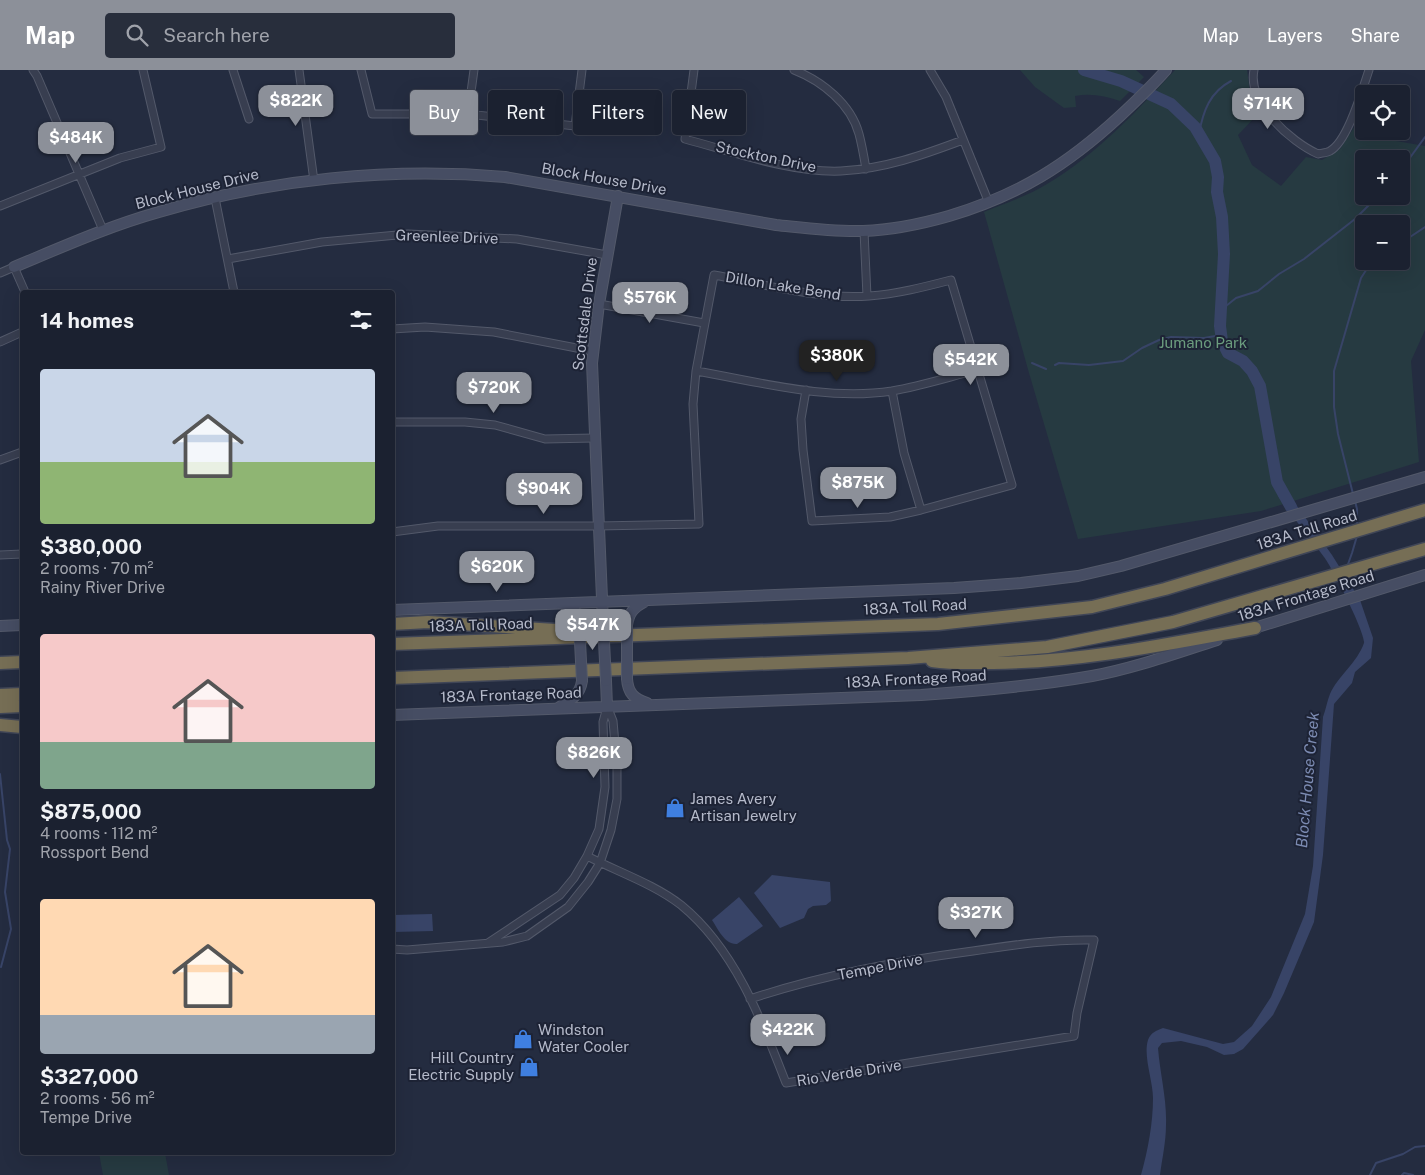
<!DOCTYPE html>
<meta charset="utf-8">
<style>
:root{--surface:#1b2130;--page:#282e3c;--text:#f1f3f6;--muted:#a0a3ab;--line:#393e4c;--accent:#8c9099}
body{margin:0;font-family:"Public Sans",sans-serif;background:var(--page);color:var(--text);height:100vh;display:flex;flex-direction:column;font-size:19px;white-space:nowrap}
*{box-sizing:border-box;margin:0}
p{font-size:16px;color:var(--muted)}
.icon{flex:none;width:28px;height:28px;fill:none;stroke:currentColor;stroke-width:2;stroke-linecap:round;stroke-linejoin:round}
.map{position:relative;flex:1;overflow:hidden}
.details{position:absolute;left:20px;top:220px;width:375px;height:865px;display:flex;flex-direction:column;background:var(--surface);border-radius:5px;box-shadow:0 5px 20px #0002,0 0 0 1px var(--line)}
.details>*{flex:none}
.guide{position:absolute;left:410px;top:20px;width:475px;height:45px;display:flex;gap:10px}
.fabs{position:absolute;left:1355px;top:15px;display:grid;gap:10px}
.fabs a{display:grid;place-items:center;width:55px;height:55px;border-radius:5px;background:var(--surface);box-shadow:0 5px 20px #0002,0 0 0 1px var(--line);font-size:25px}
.price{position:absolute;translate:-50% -42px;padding:0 11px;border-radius:10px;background:var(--accent);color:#fff;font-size:16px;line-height:32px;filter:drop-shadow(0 1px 2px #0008)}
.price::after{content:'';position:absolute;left:50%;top:30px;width:15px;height:11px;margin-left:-8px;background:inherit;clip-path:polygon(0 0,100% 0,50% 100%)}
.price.current{background:#222;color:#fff}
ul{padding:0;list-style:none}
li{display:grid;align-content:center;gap:10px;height:265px;padding:0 20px}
li span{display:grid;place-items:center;height:155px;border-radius:5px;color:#555}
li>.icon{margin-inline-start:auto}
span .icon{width:90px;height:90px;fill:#fffc;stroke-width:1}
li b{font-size:21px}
h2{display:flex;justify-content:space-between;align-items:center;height:60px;padding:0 20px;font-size:21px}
.tag{padding:0 18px;border-radius:5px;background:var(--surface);box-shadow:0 5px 20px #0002,0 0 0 1px var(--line);font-size:18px;line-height:45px}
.tag.current{background:var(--accent);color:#fff}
header{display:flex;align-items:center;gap:30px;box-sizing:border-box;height:70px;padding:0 25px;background:var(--accent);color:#fff}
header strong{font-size:24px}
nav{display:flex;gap:28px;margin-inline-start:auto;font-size:18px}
.search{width:350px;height:45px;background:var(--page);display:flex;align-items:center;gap:12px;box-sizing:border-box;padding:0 18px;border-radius:5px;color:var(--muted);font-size:19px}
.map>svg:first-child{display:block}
.green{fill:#263a41;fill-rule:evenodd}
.water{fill:#384467}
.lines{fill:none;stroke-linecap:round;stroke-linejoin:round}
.stream{stroke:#384467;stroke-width:2}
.river{stroke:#384467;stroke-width:12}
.street-casing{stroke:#53596a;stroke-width:9}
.secondary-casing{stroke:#53596a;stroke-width:12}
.highway-casing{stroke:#404657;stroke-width:15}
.street{stroke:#383e50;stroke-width:7}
.secondary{stroke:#464d63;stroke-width:10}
.highway{stroke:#766e55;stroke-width:12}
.secondary-bridge-casing{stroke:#53596a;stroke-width:12;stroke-linecap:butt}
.secondary-bridge{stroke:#464d63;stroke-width:10}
.labels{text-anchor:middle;stroke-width:4;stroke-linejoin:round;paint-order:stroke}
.street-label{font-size:15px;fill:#b5baca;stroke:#1d2335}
.park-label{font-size:15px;fill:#6b9c7e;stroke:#1d2335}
.poi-label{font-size:15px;fill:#b5baca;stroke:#1d2335;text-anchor:start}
.water-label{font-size:16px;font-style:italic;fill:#7c8bb2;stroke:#1d2335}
</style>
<header>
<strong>Map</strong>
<div class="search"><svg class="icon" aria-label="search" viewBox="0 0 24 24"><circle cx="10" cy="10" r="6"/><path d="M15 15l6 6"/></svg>Search here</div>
<nav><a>Map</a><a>Layers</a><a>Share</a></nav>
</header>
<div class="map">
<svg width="1425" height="1105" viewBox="0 0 1425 1105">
<rect width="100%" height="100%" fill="#242c40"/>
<path class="green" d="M 1020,0 L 1136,0 L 1144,7 L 1120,31 C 1105,26 1091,23 1075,26 L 1076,37 L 1064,38 L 1035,17 Z
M 1175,0 L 1247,0 L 1250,22 L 1258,44 L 1238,65 L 1252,95 L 1281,116 L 1306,87 L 1322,90 L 1340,79 L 1355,56 L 1364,59 L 1364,61 L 1370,61 L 1396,71 L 1425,76 L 1425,260 L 1411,291 L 1419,392 L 1261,441 L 1078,469 L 1029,303 L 984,142 C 1005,133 1028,126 1047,114 C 1096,85 1137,41 1175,0 ZM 1364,89 L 1401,89 L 1401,126 L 1364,126 ZM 1364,154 L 1401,154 L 1401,191 L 1364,191 Z
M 99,1083 L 165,1083 L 169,1105 L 103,1105 Z"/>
<path class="water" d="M 1287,422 L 1332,485 L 1360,530 L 1373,568 L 1371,588 L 1355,602 L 1352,613 L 1334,634 L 1323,785 L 1314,852 L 1284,923 L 1273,945 L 1243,979 L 1234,984 L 1224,985 L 1207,977 L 1181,971 L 1162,973 L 1158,978 C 1160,1004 1167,1029 1166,1055 C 1166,1072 1162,1089 1160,1105 L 1141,1105 C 1148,1080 1153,1053 1153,1028 C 1153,1011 1143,986 1148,970 C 1151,962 1156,961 1163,958 L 1223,974 L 1234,972 L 1252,956 L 1271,927 L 1305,844 L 1313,796 L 1323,647 C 1326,639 1327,631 1330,624 C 1338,606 1357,593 1364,573 C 1366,564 1332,497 1324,487 C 1309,466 1292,447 1278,426 Z
M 772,805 L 830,812 L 831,831 L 826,835 L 813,836 L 808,839 L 804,848 L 780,858 L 754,823 Z
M 739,827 L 763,856 L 737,874 C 725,875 718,859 712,850 Z
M 432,844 L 433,861 L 393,862 L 393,845 Z"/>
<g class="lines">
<path class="stream" d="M 1199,64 C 1203,41 1210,22 1231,11
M 1401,100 L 1425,67
M 1401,173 L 1425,157
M 1221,240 L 1236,228 L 1258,221 L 1279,204 L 1304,189 L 1355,149 L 1378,126
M 1032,293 L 1046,299
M 1055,295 L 1059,293 L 1089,295 L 1123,291 L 1142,278 L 1159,270 L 1171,267 L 1204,268 L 1221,265
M 1353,424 L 1338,364 L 1334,337 L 1334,301 L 1361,208 L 1372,191
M 1355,431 L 1357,439 L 1357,456
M 1347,497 L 1352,483 L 1357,466
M 0,704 L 7,770 L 10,779 L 5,822 L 11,859 L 1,897
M 1370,1105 L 1376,1093 L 1403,1084 L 1415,1077 L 1425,1076
M 1402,1105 L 1404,1103 L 1413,1105"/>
<path class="river" d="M 1084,0 L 1121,11 L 1171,34 L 1195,57 L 1215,91 L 1218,107 L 1217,122 L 1222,147 L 1224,184 L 1220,256 L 1222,271 L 1228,283 L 1243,291 L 1252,301 L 1260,316 L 1277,412 L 1291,437"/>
<defs>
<path id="street" d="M 33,0 L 37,6 L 103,160
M 233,0 L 249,49
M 299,0 L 314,111
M 361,0 L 372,44 L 468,44 L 575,56 L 582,0
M 694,0 L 685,69 C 734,82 790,103 841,101 C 884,99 923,85 963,70
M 794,0 C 822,11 851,34 859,64 C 862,75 864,87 866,99
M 930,0 L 946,27 L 989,133
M 1254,0 C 1247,33 1291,72 1318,84 C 1321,83 1327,83 1330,81 C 1348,71 1362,20 1369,0
M 468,44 L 474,0
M 215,128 L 234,222
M 0,136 L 120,88 L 161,77 L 143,0
M 864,161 L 867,226
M 228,189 L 322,172 L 408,164 L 517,169 L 607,185
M 0,203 L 14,197 L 25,222
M 599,234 L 704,253
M 392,259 L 425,257 L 494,262 L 592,281
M 0,272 L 22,262
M 696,301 C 760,312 827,331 892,321 C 921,316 949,307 977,300
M 892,321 L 904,383 L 921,440
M 392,352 L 465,352 L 495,355 L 545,369 L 594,368
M 0,390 L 22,382
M 392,462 L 438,456 L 598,456 L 699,454 L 693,334 L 696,301 L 714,205 C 762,214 821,230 869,226 C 897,224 924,217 951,210 L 1012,415 L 921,440 L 890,447 L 812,451 L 803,380 L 801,349 L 806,320
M 0,485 L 22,484
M 587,786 C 618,802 654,814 681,835 C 735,879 762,951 786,1013 L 1074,966 L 1077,943 L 1094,870 C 1053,869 1013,875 973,881 C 897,891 822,905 750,929
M 488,873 L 560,825 L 574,808 L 587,786 L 599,759 L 605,717 L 603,652 L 607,637
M 392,879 L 407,880 L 503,872 L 527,866 L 568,837 L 588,812 L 600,793 L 611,760 L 617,729 L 617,697 L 613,651 L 607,636"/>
<path id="secondary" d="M 14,197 C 62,177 109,156 159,142 C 270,109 390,97 505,107 L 776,155 C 805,158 834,162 863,161 C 892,160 921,154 949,146 C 1019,125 1067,95 1120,46 C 1136,31 1152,16 1166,0
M 563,534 L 575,541 L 579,552
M 392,540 L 954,518 L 1021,513 L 1078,506 L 1121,496 L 1425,407
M 603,552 L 592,293 L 599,234 L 618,126
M 627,555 C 629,543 633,538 644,532
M 0,556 L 22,555
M 1248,560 L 1425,505
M 627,609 C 628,623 634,629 647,633
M 606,611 L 607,636
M 558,638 C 571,630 580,625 582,611
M 392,645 L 921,625 C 978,621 1035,616 1092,606 C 1135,598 1176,583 1217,570"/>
<path id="highway" d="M 392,554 L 428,552 L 571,561
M 392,574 L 938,554 L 1092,537 L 1165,519 L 1425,440
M 932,591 C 953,594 973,593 993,593 C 1082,592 1168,574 1255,558
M 0,593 L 22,592
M 392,608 L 908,588 L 1047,577 L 1173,552 L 1425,479
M 0,625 L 22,624
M 0,637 L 22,636
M 0,655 L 22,657"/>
</defs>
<use href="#street" class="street-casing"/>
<use href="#secondary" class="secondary-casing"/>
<use href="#highway" class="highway-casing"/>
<use href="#street" class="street"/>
<use href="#secondary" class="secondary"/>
<use href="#highway" class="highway"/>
<defs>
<path id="secondary-bridge" d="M 579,552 L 582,611
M 603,552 L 606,611
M 627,555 L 627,609"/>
</defs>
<use href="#secondary-bridge" class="secondary-bridge-casing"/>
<use href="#secondary-bridge" class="secondary-bridge"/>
</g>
<defs>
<symbol id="shop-bare" viewBox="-9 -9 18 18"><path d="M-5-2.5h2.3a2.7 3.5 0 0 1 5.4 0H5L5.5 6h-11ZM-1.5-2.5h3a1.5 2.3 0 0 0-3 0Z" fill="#3f7fe0" stroke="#1d2335" stroke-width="2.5" paint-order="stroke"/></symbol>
</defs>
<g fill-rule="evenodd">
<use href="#shop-bare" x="661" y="724" width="28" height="28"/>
<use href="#shop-bare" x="509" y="955" width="28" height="28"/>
<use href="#shop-bare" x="515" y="983" width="28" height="28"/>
</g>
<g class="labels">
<g class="street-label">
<text transform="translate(766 87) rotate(12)" y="5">Stockton Drive</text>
<text transform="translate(604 109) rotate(10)" y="5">Block House Drive</text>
<text transform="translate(197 119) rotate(-14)" y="5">Block House Drive</text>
<text transform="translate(447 167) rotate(2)" y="5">Greenlee Drive</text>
<text transform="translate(783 216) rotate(9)" y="5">Dillon Lake Bend</text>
<text transform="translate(585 244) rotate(-83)" y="5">Scottsdale Drive</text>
<text transform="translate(1307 460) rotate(-17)" y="5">183A Toll Road</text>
<text transform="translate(1306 526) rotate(-17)" y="5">183A Frontage Road</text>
<text transform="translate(915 537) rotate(-3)" y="5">183A Toll Road</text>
<text transform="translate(481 555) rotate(-2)" y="5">183A Toll Road</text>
<text transform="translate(916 609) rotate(-3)" y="5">183A Frontage Road</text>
<text transform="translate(511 625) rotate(-2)" y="5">183A Frontage Road</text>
<text transform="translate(880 897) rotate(-11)" y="5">Tempe Drive</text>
<text transform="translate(849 1003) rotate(-9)" y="5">Rio Verde Drive</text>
</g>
<g class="park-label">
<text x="1203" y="278">Jumano Park</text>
</g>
<g class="poi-label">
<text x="690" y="734">James Avery<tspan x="690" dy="17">Artisan Jewelry</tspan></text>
<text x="538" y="965">Windston<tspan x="538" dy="17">Water Cooler</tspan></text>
<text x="514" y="993" text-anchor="end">Hill Country<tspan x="514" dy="17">Electric Supply</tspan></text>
</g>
<g class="water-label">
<text transform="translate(1307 710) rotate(-85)" y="6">Block House Creek</text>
</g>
</g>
</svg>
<div class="fabs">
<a><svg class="icon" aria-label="locate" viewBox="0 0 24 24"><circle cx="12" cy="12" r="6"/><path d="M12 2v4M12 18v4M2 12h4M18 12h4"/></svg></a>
<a>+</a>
<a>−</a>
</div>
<b class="price" style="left:296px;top:57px">$822K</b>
<b class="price" style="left:1268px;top:60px">$714K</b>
<b class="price" style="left:76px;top:94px">$484K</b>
<b class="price" style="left:650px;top:254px">$576K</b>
<b class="price current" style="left:837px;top:312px">$380K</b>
<b class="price" style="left:971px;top:316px">$542K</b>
<b class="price" style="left:494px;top:344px">$720K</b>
<b class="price" style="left:858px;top:439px">$875K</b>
<b class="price" style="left:544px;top:445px">$904K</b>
<b class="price" style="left:497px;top:523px">$620K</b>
<b class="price" style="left:593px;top:581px">$547K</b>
<b class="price" style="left:594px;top:709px">$826K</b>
<b class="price" style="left:976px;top:869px">$327K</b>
<b class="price" style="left:788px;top:986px">$422K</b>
<div class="guide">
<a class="tag current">Buy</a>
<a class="tag">Rent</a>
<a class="tag">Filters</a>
<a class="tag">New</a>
</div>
<section class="details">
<h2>14 homes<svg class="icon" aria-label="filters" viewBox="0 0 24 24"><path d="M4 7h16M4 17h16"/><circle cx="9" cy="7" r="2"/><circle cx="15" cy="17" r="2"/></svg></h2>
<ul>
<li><span style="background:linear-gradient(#c9d6e8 60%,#8fb573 0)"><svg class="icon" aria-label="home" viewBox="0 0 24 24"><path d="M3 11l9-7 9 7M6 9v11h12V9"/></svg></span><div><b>$380,000</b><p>2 rooms · 70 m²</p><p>Rainy River Drive</p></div></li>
<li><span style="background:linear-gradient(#f6c9c9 70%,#7fa58c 0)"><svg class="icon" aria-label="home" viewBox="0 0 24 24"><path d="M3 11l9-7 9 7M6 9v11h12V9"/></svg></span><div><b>$875,000</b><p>4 rooms · 112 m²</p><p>Rossport Bend</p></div></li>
<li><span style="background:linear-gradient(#ffd9b3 75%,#9aa5b1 0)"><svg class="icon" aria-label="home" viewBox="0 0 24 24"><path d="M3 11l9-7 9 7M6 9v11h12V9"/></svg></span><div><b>$327,000</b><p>2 rooms · 56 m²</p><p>Tempe Drive</p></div></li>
</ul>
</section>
</div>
